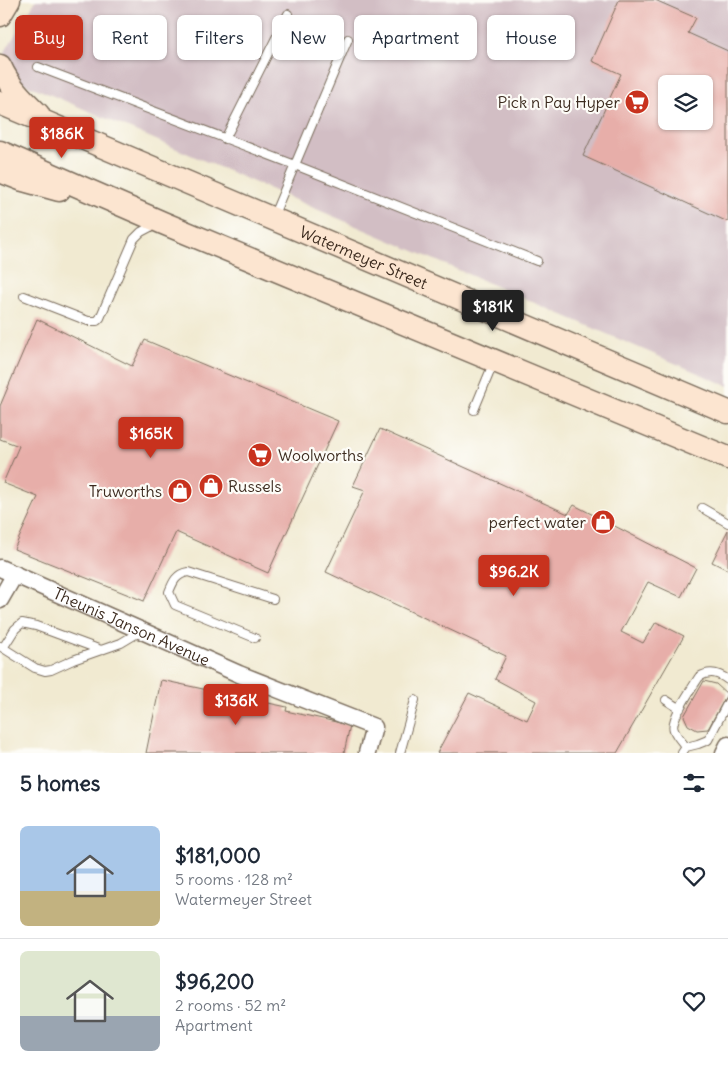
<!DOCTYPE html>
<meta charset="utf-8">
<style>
:root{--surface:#fff;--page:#f6f6f7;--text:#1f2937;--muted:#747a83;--line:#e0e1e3;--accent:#c8321e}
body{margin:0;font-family:Delius,sans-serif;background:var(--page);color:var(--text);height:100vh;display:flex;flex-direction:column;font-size:19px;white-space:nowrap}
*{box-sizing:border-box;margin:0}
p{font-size:16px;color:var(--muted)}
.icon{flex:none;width:28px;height:28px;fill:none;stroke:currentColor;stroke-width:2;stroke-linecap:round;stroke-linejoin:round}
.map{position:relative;height:753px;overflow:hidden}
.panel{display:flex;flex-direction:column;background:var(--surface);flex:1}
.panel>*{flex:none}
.top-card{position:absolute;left:15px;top:15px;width:699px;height:45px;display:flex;gap:10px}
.controls{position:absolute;left:658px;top:75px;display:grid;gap:10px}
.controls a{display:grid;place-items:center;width:55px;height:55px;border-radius:8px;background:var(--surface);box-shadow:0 1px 4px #0004;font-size:25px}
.price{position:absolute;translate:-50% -42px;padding:0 11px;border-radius:5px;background:var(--accent);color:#fff;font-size:16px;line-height:32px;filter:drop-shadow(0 1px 2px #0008)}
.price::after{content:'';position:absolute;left:50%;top:30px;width:15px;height:11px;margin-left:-8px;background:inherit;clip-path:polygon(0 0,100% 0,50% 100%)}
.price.active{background:#222;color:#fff}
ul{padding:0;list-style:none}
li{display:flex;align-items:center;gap:15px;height:125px;padding:0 20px}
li+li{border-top:1px solid var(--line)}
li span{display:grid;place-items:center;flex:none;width:140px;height:100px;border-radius:8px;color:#555}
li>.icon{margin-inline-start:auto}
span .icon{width:60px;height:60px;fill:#fffc;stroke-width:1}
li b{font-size:21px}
h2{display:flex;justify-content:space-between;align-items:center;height:60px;padding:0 20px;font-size:21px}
.chip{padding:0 18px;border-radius:8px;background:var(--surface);box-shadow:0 1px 4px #0004;font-size:18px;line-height:45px}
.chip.active{background:var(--accent);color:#fff}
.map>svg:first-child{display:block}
.industrial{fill:#d2bec4;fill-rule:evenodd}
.building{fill:#e7aea9;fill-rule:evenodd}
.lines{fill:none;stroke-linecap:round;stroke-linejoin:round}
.lane-casing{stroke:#7b6d5d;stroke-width:10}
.street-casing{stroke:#7b6d5d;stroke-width:19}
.secondary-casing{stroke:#7b6d5d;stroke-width:25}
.lane{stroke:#fff;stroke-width:8}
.street{stroke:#fff;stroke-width:16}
.secondary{stroke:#fce5d0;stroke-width:22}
.labels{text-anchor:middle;stroke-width:4.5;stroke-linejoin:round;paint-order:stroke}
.poi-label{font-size:16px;fill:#3b2a1e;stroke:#fdfcf7;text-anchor:end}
.street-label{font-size:16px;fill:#3b2a1e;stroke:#fdfcf7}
</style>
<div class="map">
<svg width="728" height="753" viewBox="0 0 728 753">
<rect width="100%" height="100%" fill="#fdfcf7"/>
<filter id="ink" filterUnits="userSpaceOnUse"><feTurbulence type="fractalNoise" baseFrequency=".02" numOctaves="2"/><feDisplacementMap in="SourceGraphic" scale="10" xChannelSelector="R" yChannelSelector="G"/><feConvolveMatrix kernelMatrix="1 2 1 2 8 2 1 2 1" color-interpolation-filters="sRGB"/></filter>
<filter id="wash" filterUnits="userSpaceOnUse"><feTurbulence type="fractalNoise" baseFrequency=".0096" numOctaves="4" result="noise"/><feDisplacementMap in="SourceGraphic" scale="20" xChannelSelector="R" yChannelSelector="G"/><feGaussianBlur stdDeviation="1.12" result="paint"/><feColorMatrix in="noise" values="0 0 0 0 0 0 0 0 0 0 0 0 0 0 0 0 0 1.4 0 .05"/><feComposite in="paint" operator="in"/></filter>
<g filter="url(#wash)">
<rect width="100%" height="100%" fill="#f1ead1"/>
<path class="industrial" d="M 36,0 L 728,0 L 728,386 L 0,73 L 0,60 ZM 666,84 L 704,84 L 704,121 L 666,121 Z"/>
<g id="blocks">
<path class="building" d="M 619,0 L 655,0 L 696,18 L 688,33 L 728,51 L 728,222 L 583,156 L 621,74 L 592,61 ZM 666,84 L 704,84 L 704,121 L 666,121 Z
M 37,319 L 132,366 L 145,340 L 338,421 L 268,573 L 176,532 L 144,601 L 14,549 L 38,497 L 3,483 L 19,446 L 0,439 L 0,406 Z
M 380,429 L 568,514 L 574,505 L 696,568 L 681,597 L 648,582 L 621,632 L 643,643 L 656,622 L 684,636 L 617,753 L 437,753 L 469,693 L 527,720 L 536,701 L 495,679 L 506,656 L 326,572 L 365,490 L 353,486 Z
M 728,530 L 728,570 L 712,562 Z
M 161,680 L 287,707 L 286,711 L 350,725 L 344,753 L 146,753 Z
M 704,681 L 716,684 L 727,694 L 708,729 L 697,730 L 688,725 L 684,716 Z"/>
</g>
</g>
<g filter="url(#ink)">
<use href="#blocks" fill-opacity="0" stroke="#7b6d5d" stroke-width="1"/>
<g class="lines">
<defs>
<path id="lane" d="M 38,67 L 295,165 L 537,261
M 225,139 L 288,14
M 273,217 L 348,39
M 24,296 L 88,321 L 97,321 L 100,318 L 134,239 L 141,232 L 156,224
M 474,410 L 493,364
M 702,508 L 728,523
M 255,638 L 175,605 L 169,592 C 173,582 176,574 188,572 L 273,599
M 0,646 L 35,668 L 45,671 L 51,670 L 73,660 L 121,643 L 141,631
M 3,648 L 15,629 L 22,623 L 36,626 L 101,650
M 666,700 L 680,709
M 686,747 C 682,742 676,736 674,730 C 669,720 693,687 699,677 C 710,670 719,673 728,680
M 400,753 L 415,700
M 682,753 L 686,747 L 698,744 L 708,740 L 728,702"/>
<g id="street">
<path id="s1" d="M 0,568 L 239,674 L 374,727 L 367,753"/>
<path d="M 0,600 L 15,574"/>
<path d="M 724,753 L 728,745"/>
</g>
<g id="secondary">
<path d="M 0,15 L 9,0"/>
<path d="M 0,66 C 9,86 22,99 38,114"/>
<path id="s2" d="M 0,103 L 728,412"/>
<path d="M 0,152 L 163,223 L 728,458"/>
<path d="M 0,171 L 23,180 L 59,190"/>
</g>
</defs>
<use href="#lane" class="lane-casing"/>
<use href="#street" class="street-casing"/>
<use href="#secondary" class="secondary-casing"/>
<use href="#lane" class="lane"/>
<use href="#street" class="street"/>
<use href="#secondary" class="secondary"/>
</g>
</g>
<defs>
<symbol id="supermarket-disc" viewBox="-11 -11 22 22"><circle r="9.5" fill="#c8321e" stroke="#fdfcf7"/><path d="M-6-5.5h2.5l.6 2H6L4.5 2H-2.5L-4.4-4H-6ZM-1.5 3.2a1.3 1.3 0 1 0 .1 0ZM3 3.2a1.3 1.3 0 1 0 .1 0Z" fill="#fff"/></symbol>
<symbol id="shop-disc" viewBox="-11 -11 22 22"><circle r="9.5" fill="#c8321e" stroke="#fdfcf7"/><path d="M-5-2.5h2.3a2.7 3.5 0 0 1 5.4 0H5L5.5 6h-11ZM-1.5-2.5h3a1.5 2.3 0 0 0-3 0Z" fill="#fff"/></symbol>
</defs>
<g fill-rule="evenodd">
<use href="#supermarket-disc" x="623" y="88" width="28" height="28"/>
<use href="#supermarket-disc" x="246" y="441" width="28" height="28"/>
<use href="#shop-disc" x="197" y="472" width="28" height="28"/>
<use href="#shop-disc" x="166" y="477" width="28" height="28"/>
<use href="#shop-disc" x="589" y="508" width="28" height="28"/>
</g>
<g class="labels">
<g class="poi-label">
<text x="620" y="108">Pick n Pay Hyper</text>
<text x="278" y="461" text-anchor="start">Woolworths</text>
<text x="228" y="492" text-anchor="start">Russels</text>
<text x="162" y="497">Truworths</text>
<text x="586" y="528">perfect water</text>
</g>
<g class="street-label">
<text dy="6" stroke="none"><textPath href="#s2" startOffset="395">Watermeyer Street</textPath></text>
<text dy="6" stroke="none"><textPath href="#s1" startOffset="144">Theunis Janson Avenue</textPath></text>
</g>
</g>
</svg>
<div class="controls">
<a><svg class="icon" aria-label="layers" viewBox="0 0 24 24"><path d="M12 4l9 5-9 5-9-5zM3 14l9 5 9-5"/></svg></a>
</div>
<b class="price" style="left:62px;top:159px">$186K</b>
<b class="price active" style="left:493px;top:332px">$181K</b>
<b class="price" style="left:151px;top:459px">$165K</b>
<b class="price" style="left:514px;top:597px">$96.2K</b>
<b class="price" style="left:236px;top:726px">$136K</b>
<div class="top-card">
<a class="chip active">Buy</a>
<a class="chip">Rent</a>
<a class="chip">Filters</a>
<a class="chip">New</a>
<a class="chip">Apartment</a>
<a class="chip">House</a>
</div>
</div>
<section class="panel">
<h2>5 homes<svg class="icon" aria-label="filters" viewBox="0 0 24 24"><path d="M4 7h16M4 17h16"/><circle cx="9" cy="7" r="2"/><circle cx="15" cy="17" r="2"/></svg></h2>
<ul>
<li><span style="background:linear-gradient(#a9c7e8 65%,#c2b280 0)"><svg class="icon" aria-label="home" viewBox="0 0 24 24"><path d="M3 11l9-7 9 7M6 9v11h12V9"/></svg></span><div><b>$181,000</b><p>5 rooms · 128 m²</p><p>Watermeyer Street</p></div><svg class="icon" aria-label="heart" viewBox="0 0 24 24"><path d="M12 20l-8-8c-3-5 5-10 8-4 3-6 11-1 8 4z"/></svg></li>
<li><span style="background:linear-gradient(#dfe7d0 65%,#9aa5b1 0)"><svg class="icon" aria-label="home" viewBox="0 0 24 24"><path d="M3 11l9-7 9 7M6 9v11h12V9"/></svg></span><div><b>$96,200</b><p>2 rooms · 52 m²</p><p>Apartment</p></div><svg class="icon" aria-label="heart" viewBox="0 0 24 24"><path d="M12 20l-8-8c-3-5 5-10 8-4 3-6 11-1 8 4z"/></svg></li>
</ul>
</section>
